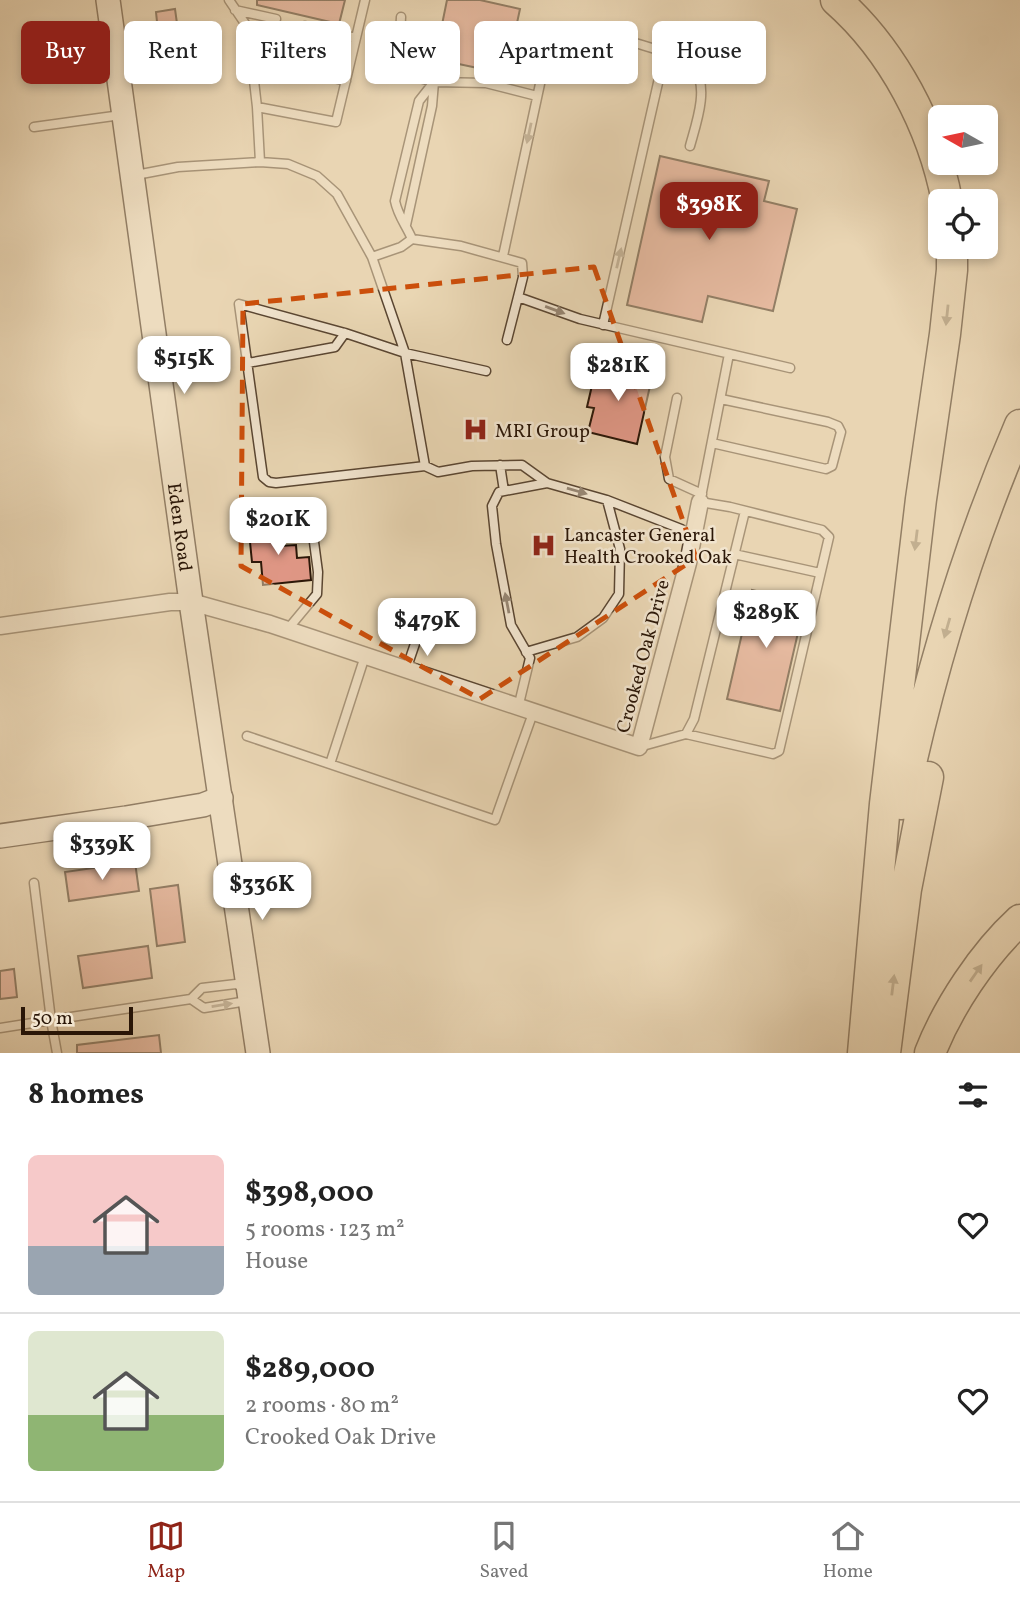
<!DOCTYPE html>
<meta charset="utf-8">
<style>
:root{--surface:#fff;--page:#f2f2f2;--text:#222;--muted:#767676;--line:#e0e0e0;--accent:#8f2418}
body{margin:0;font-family:Vollkorn,serif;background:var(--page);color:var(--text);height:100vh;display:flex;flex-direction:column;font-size:26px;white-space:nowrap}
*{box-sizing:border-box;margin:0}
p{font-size:23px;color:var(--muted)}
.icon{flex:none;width:38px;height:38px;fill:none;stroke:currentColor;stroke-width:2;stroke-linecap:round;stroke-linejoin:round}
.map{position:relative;height:1053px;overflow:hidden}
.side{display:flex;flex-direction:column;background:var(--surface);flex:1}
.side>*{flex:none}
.hud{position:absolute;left:21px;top:21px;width:978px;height:63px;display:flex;gap:14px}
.needle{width:46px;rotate:279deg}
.controls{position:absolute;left:928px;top:105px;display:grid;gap:14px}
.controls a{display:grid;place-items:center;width:70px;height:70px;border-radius:10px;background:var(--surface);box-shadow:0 4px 10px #0003;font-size:35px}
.scale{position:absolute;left:21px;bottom:18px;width:112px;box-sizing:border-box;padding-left:7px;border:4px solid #2a1607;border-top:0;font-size:19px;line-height:24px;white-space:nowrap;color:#2a1607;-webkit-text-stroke:5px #f1e4ce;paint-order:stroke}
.price{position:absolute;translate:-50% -60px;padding:0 16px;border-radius:14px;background:#fff;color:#222;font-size:23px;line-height:46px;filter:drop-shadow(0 2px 4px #0008)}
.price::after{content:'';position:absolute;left:50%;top:42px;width:21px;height:16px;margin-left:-10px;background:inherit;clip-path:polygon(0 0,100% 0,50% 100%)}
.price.on{background:var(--accent);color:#fff}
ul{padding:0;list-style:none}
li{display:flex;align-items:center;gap:21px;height:175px;padding:0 28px}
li+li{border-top:2px solid var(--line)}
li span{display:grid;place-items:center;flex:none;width:196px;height:140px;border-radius:10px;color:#555}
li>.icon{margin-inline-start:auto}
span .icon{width:84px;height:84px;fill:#fffc;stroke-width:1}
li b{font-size:30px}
h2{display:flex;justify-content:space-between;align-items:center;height:84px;padding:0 28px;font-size:30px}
.pill{padding:0 24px;border-radius:10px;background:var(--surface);box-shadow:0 4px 10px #0003;font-size:24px;line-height:63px}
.pill.on{background:var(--accent);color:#fff}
.tab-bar{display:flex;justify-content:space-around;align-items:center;height:98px;border-top:2px solid var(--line);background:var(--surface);font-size:19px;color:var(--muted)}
.tab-bar a{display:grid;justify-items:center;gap:4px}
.tab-bar .on{color:var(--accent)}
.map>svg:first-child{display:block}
.building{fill:#e19887;stroke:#2a1607;stroke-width:2}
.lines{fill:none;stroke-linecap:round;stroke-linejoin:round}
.lane-casing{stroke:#5a4632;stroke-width:11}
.street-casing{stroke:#5a4632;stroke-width:19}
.secondary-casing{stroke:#2a1607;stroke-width:26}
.highway-casing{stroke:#2a1607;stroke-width:33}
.lane{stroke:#f1e4ce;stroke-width:8}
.street{stroke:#f1e4ce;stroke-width:16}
.secondary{stroke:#f1e4ce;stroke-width:23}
.highway{stroke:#e9d6b3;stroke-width:30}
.oneway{fill:#978774}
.oneway2{fill:#938066}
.marked{fill:none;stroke:#cc4f0b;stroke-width:5;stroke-dasharray:14 9;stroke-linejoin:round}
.labels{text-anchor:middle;stroke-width:5;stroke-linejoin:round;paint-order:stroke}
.poi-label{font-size:19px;fill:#2a1607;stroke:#f1e4ce;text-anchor:start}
.street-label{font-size:19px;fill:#2a1607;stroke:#f1e4ce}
</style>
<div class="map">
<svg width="1020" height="1053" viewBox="0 0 1020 1053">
<rect width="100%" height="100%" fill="#e9d6b3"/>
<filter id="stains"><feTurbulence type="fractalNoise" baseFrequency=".00286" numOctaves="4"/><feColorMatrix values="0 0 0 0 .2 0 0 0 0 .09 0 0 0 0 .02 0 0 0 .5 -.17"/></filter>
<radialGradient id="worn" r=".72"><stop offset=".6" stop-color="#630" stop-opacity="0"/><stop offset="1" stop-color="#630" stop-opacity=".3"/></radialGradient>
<path class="building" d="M 257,0 L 345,0 L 339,24 L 257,5 Z
M 447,0 L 480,0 L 520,9 L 506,74 L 435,59 Z
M 175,9 L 179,38 L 159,41 L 156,12 Z
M 660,156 L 769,181 L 764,201 L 797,209 L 773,311 L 708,296 L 702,322 L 627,305 Z
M 597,364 L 652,377 L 637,444 L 588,432 L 594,408 L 587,407 Z
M 278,520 L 280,546 L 296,545 L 297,558 L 309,557 L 311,580 L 263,585 L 261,562 L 252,562 L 250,542 L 256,542 L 255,522 Z
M 752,590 L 805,602 L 780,711 L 727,699 Z
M 135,862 L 139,891 L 69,901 L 65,872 Z
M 178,885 L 185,942 L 157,946 L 150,889 Z
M 148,946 L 152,978 L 83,988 L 78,956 Z
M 14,969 L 17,997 L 0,999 L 0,971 Z
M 159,1035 L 161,1053 L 77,1053 L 77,1045 Z"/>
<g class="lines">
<defs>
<path id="lane" d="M 229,0 L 248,28 L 257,107 L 260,162
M 235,10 L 276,19
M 401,17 L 398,72 L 434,82 L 486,83 L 537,96
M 305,26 L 356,38
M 665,52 C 675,57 687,62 694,70 C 710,86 695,127 690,146
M 251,58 L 346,81
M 257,107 L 336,122 L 365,0
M 34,127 L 121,115
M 136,175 L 178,167 L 260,162 L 288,164 L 317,176 L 337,194 L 372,257 L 405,353 L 425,466 L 276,483 L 269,482 L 263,477 L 239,304 L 345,333 L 405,353 L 486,371
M 406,225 L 432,106 L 434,82 L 419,101 L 395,201 C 398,216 406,225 412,239 L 461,246 L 522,263 L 523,277 L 518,297 L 580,319 L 790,368
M 503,256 L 546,56 C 553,46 558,37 569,33 C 588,26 644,46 665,52 L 603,325
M 372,257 L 401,247 L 412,239
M 507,340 L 518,297
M 248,363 L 335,347 L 345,333
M 677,398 L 665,457 L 669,479 L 702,494
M 712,443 L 826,469 L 832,466 L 841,432 L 838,426 L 828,422 L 721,399
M 500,465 L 504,491
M 425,466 L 438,472 L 472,466 L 522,465 L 547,483 L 607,500 L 694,534
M 734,554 L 820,573
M 287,630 L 317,594 L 318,572 L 312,527
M 526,652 L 577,637 L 603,618 L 619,594 L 620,549 L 607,500
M 406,670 L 419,632 L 424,626 L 435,626 L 460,634
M 518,708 L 530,658 L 511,625 L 496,544 L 492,506 L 499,492 L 547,483
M 686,734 L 694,719 L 745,511
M 247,736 L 495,820 L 533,713
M 639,747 L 686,734 L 773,754 L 779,751 L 829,537 L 822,530 L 730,507 L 700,502 L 729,354
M 330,764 L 365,656
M 191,999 L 204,1008 L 241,1002 L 245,996
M 0,1028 L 51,1020 L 34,883
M 57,1053 L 51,1020 L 191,999 L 202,988 L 236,984 L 244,988"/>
<path id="street" d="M 0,626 L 170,602 L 191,602 L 270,624 L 639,747 L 688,563 L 700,502"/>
<g id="secondary">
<path id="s1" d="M 108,0 L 191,602 L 258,1053"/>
<path d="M 0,836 L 126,818 L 203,805 L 221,798"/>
</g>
<path id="highway" d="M 836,0 C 893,50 933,127 947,201
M 902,804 C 929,675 968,546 1020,425
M 863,1053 L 885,804 L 921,499 L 945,334 L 952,270 L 952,247
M 885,1053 L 906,889 L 928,777
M 930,1053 C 948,1007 983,954 1020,920"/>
</defs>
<use href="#lane" class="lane-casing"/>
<use href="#street" class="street-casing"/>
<use href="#secondary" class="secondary-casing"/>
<use href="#highway" class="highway-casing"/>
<use href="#lane" class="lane"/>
<use href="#street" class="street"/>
<use href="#secondary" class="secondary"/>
<use href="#highway" class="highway"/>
</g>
<defs><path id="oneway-solid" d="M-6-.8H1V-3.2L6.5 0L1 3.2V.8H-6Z" transform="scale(1.75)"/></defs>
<g class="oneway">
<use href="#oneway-solid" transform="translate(529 133) rotate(102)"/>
<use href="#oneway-solid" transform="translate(619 258) rotate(-77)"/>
<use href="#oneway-solid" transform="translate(555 310) rotate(20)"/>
<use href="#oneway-solid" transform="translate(577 491) rotate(16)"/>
<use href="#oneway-solid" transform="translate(507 603) rotate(-101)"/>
<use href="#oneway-solid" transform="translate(222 1005) rotate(-9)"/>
</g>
<g class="oneway2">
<use href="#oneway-solid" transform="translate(947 315) rotate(96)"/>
<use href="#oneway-solid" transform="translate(916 540) rotate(97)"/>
<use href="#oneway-solid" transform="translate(947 628) rotate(106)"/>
<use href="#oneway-solid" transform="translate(976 973) rotate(-55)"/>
<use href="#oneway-solid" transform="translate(893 985) rotate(-83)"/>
</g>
<path d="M0 0H1020V1053H0ZM 594,267 L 696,558 L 480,699 L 241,566 L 243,304 Z" fill="#e9d6b3" fill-opacity=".55" fill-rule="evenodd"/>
<path class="marked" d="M 594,267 L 696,558 L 480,699 L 241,566 L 243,304 Z"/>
<defs>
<symbol id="hospital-bare" viewBox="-9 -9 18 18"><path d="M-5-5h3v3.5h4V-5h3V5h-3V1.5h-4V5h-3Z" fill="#8f2418" stroke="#f1e4ce" stroke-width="2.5" paint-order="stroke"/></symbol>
</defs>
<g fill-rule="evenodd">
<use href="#hospital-bare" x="458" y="412" width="35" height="35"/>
<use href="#hospital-bare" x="526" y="528" width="35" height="35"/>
</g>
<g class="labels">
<g class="poi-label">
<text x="495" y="437">MRI Group</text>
<text x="564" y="541">Lancaster General<tspan x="564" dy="22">Health Crooked Oak</tspan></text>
</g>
<g class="street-label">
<text dy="7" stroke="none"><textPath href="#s1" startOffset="532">Eden Road</textPath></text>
<text transform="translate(642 656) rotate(-75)" y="7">Crooked Oak Drive</text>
</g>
</g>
<rect width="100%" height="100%" filter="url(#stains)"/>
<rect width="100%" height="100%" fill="url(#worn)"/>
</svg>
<div class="controls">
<a><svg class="needle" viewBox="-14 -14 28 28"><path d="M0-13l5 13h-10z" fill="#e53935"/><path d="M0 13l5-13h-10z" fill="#767676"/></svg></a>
<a><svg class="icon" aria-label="locate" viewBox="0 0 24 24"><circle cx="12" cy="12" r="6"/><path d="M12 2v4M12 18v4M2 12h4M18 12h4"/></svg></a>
</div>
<div class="scale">50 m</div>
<b class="price on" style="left:709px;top:242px">$398K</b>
<b class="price" style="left:184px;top:396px">$515K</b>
<b class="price" style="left:618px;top:403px">$281K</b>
<b class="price" style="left:278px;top:557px">$201K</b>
<b class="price" style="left:766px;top:650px">$289K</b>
<b class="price" style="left:427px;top:658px">$479K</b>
<b class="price" style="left:102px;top:882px">$339K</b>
<b class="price" style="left:262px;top:922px">$336K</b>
<div class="hud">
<a class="pill on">Buy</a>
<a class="pill">Rent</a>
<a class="pill">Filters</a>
<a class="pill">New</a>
<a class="pill">Apartment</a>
<a class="pill">House</a>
</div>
</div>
<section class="side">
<h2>8 homes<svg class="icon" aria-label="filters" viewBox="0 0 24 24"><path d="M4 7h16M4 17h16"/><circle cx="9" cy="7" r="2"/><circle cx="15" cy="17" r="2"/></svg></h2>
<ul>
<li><span style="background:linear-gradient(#f6c9c9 65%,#9aa5b1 0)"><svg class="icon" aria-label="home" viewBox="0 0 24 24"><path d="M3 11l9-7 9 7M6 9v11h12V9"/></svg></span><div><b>$398,000</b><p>5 rooms · 123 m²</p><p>House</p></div><svg class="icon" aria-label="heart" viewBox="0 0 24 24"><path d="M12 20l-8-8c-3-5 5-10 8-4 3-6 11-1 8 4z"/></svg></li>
<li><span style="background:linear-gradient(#dfe7d0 60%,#8fb573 0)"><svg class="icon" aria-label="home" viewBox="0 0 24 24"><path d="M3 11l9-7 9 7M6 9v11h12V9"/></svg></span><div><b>$289,000</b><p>2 rooms · 80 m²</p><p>Crooked Oak Drive</p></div><svg class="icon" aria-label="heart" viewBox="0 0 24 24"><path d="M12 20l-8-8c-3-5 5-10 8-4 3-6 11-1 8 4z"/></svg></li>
</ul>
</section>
<nav class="tab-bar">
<a class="on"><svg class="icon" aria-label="map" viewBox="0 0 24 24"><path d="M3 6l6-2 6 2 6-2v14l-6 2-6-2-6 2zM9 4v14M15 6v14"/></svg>Map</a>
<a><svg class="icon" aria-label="saved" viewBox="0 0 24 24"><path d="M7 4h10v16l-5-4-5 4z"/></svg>Saved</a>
<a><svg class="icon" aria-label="home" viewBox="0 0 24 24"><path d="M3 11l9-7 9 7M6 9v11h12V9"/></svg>Home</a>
</nav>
